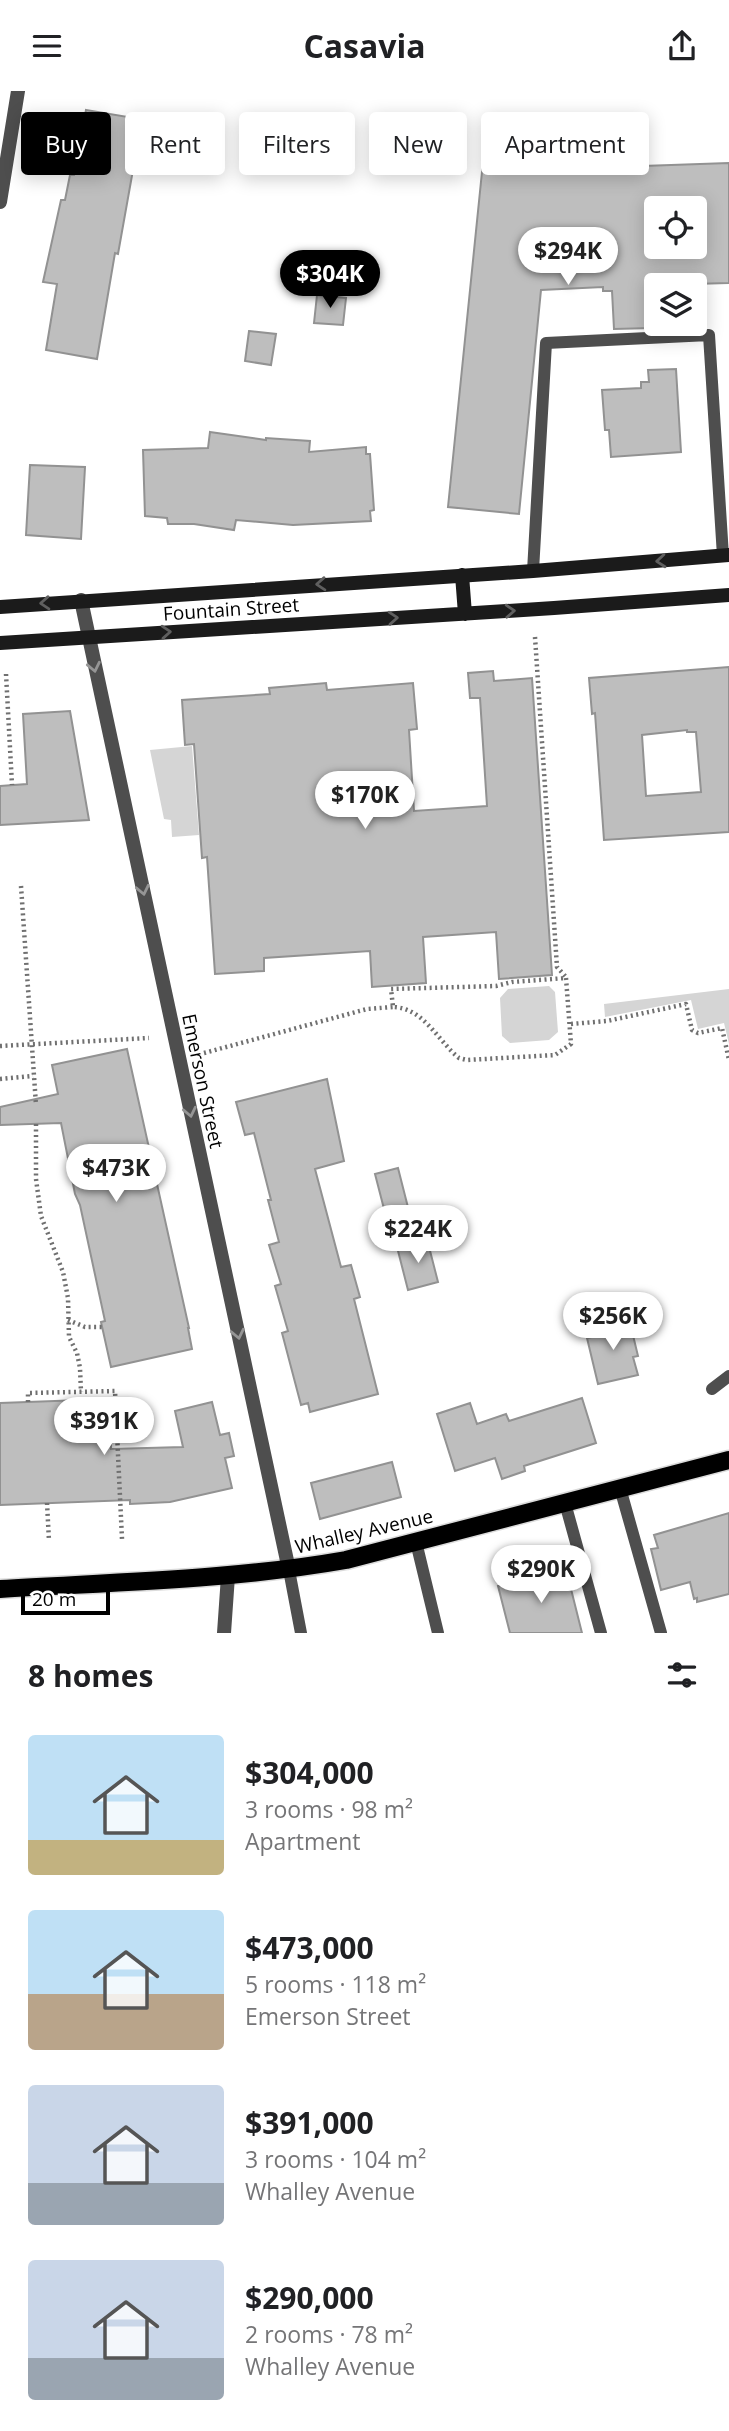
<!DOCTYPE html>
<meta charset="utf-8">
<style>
:root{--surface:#fff;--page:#f6f6f6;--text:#202124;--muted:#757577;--accent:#000}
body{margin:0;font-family:"Open Sans",sans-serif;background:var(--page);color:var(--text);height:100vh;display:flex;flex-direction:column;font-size:26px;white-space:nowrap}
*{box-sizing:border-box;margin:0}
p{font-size:23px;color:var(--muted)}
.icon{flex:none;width:38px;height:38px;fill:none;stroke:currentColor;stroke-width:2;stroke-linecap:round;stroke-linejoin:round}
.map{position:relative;height:1542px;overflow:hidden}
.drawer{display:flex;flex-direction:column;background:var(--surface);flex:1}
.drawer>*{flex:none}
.guide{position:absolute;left:21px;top:21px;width:688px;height:63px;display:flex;gap:14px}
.fabs{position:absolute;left:644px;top:105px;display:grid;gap:14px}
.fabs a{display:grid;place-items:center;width:63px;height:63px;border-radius:7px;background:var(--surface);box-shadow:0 4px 18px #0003;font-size:35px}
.scale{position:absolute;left:21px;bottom:18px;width:89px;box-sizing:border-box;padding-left:7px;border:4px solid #000;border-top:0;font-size:19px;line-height:24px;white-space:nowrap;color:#000;-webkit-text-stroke:5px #fff;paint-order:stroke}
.price{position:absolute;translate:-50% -60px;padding:0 16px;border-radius:24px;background:#fff;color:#222;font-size:23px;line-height:46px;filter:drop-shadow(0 2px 4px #0008)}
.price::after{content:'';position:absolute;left:50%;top:42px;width:21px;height:16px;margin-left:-10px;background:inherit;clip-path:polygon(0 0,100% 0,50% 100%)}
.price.active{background:var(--accent);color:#fff}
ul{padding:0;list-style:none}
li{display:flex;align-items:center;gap:21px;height:175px;padding:0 28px}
li span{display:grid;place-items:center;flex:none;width:196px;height:140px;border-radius:7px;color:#555}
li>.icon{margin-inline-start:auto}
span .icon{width:84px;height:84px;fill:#fffc;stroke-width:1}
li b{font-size:30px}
h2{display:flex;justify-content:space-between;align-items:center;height:84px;padding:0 28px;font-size:30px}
.pill{padding:0 24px;border-radius:7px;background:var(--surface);box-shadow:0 4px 18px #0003;font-size:24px;line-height:63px}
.pill.active{background:var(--accent);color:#fff}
header{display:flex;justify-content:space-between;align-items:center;height:91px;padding:0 28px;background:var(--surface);font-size:32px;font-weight:700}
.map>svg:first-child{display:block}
.green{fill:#d5d5d5}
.building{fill:#bebebe;stroke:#929292;stroke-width:2;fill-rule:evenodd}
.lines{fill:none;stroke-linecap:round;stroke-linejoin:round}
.primary-casing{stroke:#dbdbdb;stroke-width:21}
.path{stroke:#707070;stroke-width:4.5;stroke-dasharray:2 3.5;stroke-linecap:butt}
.service{stroke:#4e4e4e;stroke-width:12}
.minor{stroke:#4e4e4e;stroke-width:14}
.secondary{stroke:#1b1b1b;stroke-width:14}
.primary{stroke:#000;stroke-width:18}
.oneway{stroke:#5f5f5f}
.oneway2{stroke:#959595}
.labels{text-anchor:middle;stroke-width:5;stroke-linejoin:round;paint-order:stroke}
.street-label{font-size:19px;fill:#000;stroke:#fff}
</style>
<header><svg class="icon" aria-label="menu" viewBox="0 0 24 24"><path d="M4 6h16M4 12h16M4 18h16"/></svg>Casavia<svg class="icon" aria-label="share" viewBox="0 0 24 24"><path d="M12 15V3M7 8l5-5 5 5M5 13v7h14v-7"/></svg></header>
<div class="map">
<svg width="729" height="1542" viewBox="0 0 729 1542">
<rect width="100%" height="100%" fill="#fff"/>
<path class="green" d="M 192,655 L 199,744 L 172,746 L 171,729 L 164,728 L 150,659 Z
M 549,895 L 555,901 L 558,941 L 549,949 L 510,952 L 502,945 L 500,907 L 508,898 Z
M 729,898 L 729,953 L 724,932 L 698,938 L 691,909 L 605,926 L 604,913 Z"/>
<path class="building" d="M 86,19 L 128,26 L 128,28 L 149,32 L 143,64 L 136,62 L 118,163 L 115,162 L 97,268 L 46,259 L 57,193 L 43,191 L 61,109 L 65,109 L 70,84 L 74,84 Z
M 483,71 L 585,81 L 585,77 L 729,72 L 729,192 L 656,194 L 656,198 L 652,198 L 653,237 L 614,238 L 612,200 L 603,200 L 603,196 L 541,199 L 519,423 L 448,416 ZM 656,117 L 695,117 L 695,156 L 656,156 Z
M 317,204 L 346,207 L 343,234 L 314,232 Z
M 249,240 L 276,243 L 271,274 L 245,270 Z
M 676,278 L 681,361 L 611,366 L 609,339 L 605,339 L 602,299 L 641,297 L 641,291 L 649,291 L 648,279 Z
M 210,341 L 266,349 L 266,347 L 310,350 L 309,361 L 366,356 L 366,363 L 370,363 L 374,419 L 370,420 L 371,430 L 293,434 L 236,429 L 234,439 L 194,433 L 168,433 L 167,427 L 145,425 L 143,359 L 208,357 Z
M 30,374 L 85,376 L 81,448 L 26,444 Z
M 729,576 L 729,741 L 604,749 L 595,622 L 592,623 L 589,587 ZM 687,639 L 687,641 L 696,641 L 701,701 L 646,705 L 642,644 Z
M 493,580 L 494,590 L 532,587 L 552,884 L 499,888 L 496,841 L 423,846 L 426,892 L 372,896 L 370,860 L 264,867 L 264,880 L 215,883 L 207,766 L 202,767 L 194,653 L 185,654 L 182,609 L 270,603 L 269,597 L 326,592 L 327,599 L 413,592 L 417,638 L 409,639 L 414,720 L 487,715 L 480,607 L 470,607 L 468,582 Z
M 70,620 L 89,729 L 0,734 L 0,695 L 27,693 L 23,623 Z
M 127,958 L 189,1237 L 188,1237 L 192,1258 L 111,1276 L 101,1231 L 105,1230 L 80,1114 L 75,1103 L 61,1032 L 0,1034 L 0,1016 L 58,1003 L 52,974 Z
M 327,988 L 344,1070 L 315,1078 L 341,1176 L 351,1174 L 360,1206 L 354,1208 L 378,1303 L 310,1321 L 308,1312 L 301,1314 L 282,1242 L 288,1240 L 275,1195 L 281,1193 L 269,1154 L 279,1151 L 268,1109 L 271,1109 L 254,1042 L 245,1044 L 236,1011 Z
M 398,1077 L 414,1140 L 391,1145 L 375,1083 Z
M 427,1148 L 438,1191 L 408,1199 L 397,1156 Z
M 624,1228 L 627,1237 L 631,1236 L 638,1265 L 633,1266 L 638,1284 L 598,1293 L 587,1247 L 592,1246 L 590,1237 Z
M 582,1307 L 596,1352 L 524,1375 L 525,1380 L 502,1388 L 495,1367 L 455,1380 L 437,1323 L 470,1312 L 477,1333 L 506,1323 L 509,1330 Z
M 109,1308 L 111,1358 L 183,1356 L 175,1320 L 212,1311 L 220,1344 L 229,1342 L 234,1365 L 225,1367 L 232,1397 L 170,1411 L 130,1413 L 130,1409 L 0,1414 L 0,1312 Z
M 392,1371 L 401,1406 L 320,1428 L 311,1392 Z
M 729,1422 L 729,1503 L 697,1511 L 697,1507 L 694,1508 L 690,1491 L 661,1499 L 651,1458 L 658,1457 L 654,1444 Z
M 566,1478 L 582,1542 L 510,1542 L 498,1495 Z"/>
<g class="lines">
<defs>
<path id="primary" d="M 0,1498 C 115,1491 232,1489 346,1469 L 729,1369"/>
</defs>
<use href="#primary" class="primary-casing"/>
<path class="path" d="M 535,546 L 557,876 L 566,886
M 6,583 L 12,694
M 21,795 L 36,1014
M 566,887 L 571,953 L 555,964 L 467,969 L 459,967 C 437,949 424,917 393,916 L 391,898 L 496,895 L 512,891 Z
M 571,933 L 607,930 L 686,913 L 692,939 L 698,942 L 722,937 L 729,969
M 0,955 L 149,947
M 204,962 L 367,918 L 393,916
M 0,988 L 33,985
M 36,1033 L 36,1088 L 41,1125 L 63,1181 L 68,1207 L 69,1246 L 77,1262 L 80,1277 L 81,1301
M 68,1229 L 85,1236 L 102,1236
M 28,1311 L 28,1302 L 115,1300 L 122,1448
M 47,1412 L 49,1450"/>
<path class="service" d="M 533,480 L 546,252 L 709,244 L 723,465
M 712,1298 L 729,1285
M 620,1397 L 661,1542
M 565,1412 L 601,1542
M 416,1451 L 438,1542
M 289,1479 L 301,1542"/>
<path class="minor" d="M 0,111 L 18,0
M 81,509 L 289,1479
M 224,1542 L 228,1485"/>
<path class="secondary" d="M 462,484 L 465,523
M 0,516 L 533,480 L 729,464
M 0,552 L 554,517 L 729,504"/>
<use href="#primary" class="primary"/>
</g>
<defs><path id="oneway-chevron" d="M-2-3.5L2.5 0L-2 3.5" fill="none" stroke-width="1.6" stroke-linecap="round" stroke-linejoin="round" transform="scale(1.75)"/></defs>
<g class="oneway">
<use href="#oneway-chevron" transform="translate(661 470) rotate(175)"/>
<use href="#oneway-chevron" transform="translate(321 493) rotate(176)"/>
<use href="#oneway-chevron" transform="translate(45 512) rotate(176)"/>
<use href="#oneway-chevron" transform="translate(510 520) rotate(-3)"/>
<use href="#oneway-chevron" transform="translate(393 527) rotate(-4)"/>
<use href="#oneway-chevron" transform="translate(166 541) rotate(-4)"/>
</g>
<g class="oneway2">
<use href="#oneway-chevron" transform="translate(94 576) rotate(78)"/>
<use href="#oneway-chevron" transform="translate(143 799) rotate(78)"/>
<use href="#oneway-chevron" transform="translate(190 1021) rotate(78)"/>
<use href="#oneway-chevron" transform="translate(238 1243) rotate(78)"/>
</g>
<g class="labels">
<g class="street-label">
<text transform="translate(231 518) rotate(-4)" y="7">Fountain Street</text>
<text transform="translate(203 990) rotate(78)" y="7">Emerson Street</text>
<text transform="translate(364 1440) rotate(-13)" y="7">Whalley Avenue</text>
</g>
</g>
</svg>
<div class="fabs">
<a><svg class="icon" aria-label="locate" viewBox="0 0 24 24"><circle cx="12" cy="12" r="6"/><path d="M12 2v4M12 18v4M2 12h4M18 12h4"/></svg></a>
<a><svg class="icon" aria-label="layers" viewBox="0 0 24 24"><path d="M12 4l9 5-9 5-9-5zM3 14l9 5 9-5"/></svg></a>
</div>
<div class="scale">20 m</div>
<b class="price" style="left:568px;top:196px">$294K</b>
<b class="price active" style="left:330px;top:219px">$304K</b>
<b class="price" style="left:365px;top:740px">$170K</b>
<b class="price" style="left:116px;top:1113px">$473K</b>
<b class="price" style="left:418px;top:1174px">$224K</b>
<b class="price" style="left:613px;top:1261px">$256K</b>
<b class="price" style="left:104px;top:1366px">$391K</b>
<b class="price" style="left:541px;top:1514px">$290K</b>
<div class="guide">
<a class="pill active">Buy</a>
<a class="pill">Rent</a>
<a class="pill">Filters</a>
<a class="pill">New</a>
<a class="pill">Apartment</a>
</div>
</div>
<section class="drawer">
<h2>8 homes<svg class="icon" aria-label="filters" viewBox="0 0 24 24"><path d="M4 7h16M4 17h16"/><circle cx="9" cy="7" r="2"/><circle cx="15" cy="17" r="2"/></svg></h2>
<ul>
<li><span style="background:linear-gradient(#bfe0f5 75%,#c2b280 0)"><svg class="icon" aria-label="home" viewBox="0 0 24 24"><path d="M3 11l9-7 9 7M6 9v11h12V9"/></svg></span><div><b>$304,000</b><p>3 rooms · 98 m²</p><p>Apartment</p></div></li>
<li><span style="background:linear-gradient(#bfe0f5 60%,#b9a48a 0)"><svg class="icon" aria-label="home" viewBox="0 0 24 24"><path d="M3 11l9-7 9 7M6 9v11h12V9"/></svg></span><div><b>$473,000</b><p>5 rooms · 118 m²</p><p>Emerson Street</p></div></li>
<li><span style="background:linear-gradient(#c9d6e8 70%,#9aa5b1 0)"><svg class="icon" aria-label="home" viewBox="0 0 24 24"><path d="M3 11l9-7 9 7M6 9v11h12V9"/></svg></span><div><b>$391,000</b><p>3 rooms · 104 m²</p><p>Whalley Avenue</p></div></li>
<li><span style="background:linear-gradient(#c9d6e8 70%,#9aa5b1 0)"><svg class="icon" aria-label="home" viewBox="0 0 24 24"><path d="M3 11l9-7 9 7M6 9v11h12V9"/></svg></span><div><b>$290,000</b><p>2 rooms · 78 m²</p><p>Whalley Avenue</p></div></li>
</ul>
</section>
